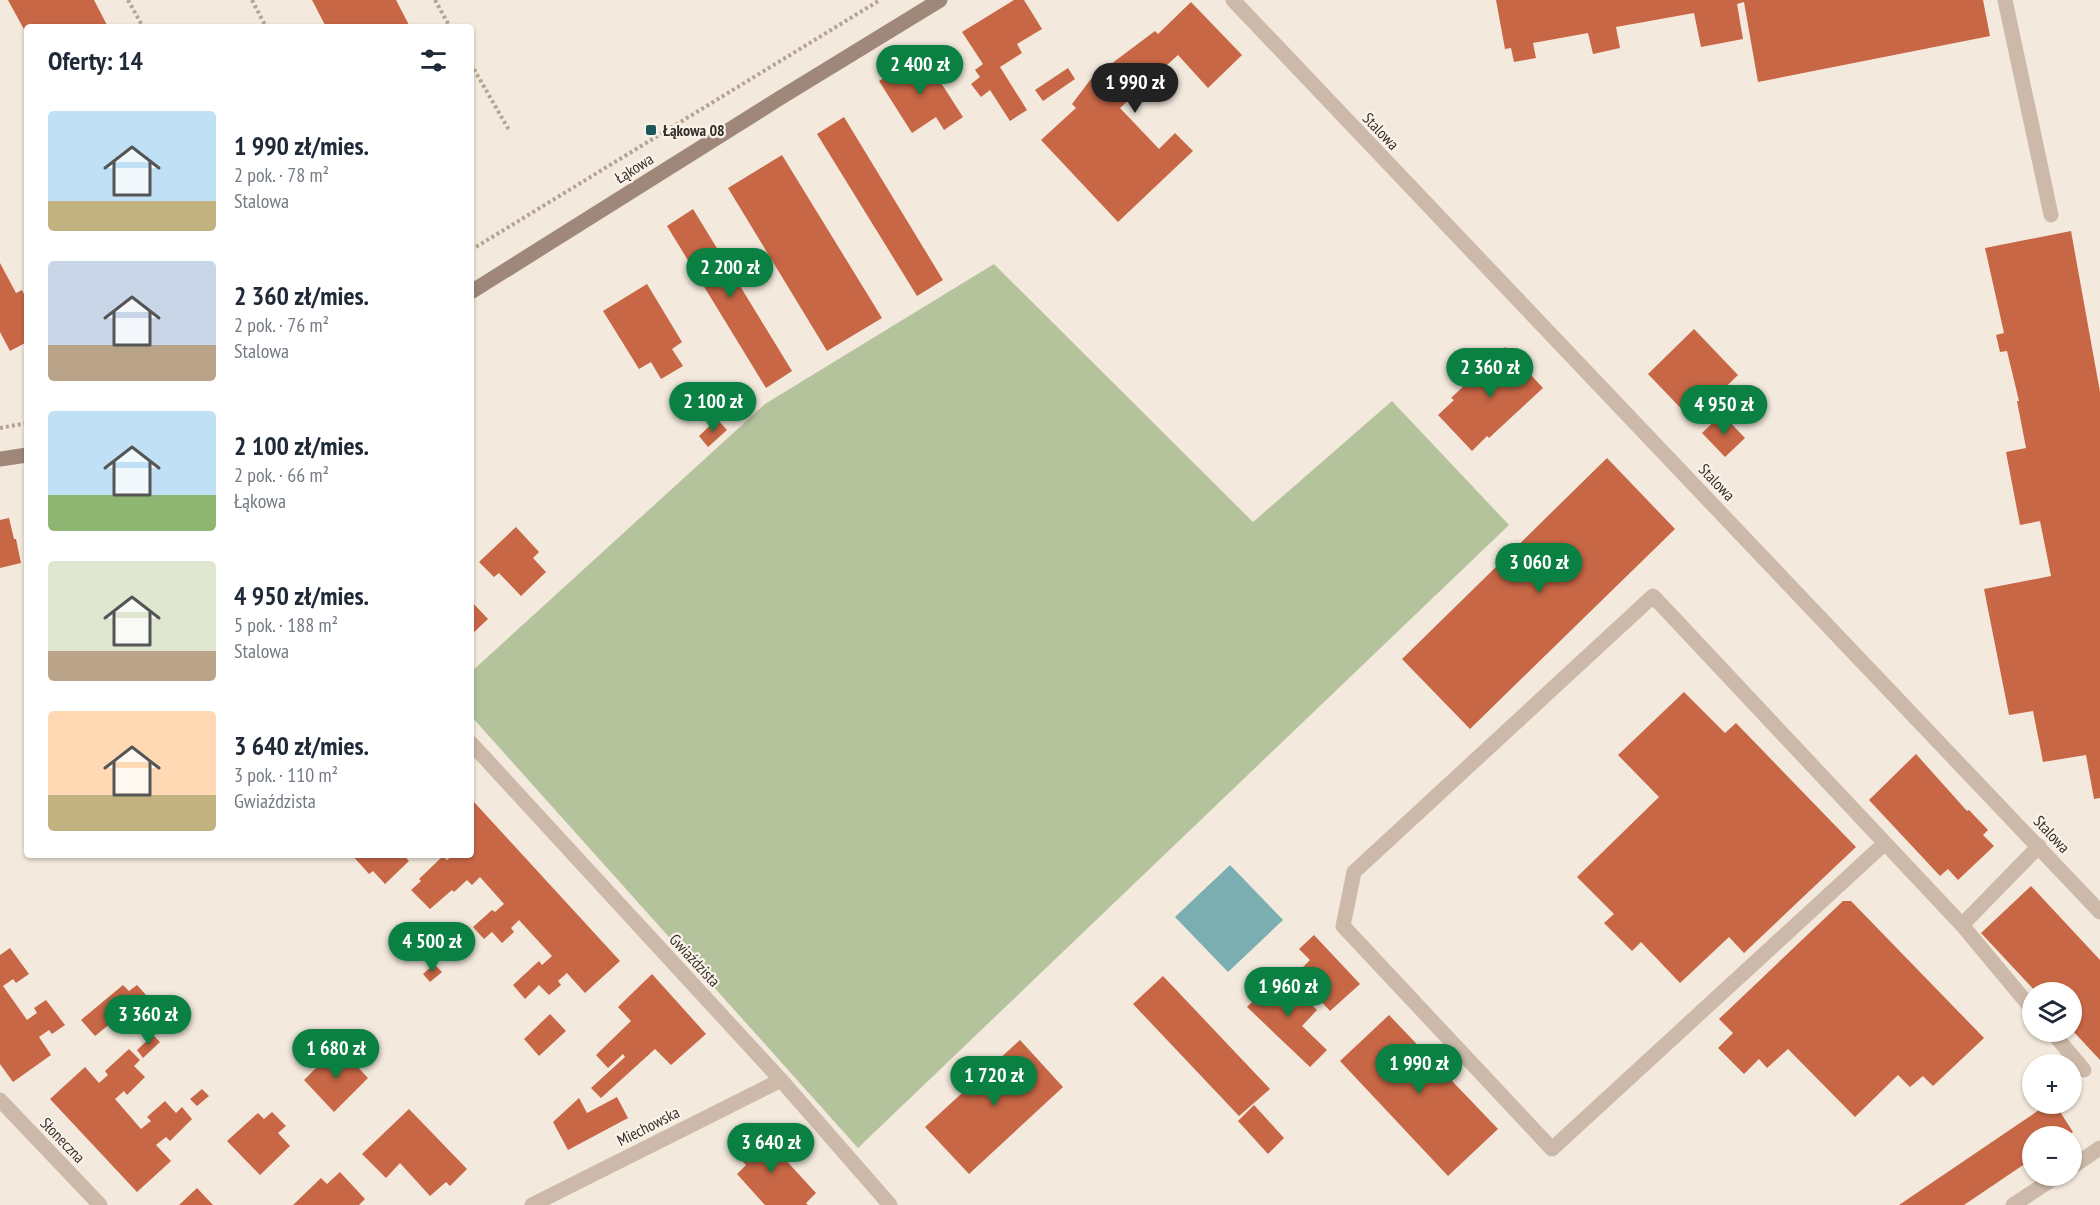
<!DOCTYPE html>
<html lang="pl">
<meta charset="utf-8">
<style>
:root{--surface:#fff;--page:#f6f6f7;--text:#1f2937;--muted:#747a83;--accent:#0b8043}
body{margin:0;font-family:"PT Sans Narrow",sans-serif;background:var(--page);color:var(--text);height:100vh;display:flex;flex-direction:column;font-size:22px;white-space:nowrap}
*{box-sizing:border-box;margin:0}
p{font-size:20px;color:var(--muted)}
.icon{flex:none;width:33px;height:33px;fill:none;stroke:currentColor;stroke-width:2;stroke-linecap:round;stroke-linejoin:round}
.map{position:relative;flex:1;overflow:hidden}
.panel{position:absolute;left:24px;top:24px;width:450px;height:834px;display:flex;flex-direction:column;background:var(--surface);border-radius:6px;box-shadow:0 2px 4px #0004}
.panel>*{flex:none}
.tools{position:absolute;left:2022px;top:982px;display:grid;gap:12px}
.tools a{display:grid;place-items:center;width:60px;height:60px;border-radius:50%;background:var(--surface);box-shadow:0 2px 4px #0004;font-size:30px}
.price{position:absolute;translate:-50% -51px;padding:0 14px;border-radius:21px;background:var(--accent);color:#fff;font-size:20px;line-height:39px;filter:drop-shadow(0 2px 3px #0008)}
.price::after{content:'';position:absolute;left:50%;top:36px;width:18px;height:14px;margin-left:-9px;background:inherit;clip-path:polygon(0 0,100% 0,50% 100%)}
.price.on{background:#222;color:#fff}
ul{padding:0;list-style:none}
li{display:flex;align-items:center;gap:18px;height:150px;padding:0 24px}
li span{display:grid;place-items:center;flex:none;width:168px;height:120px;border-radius:6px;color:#555}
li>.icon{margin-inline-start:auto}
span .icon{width:72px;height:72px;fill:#fffc;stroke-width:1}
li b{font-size:26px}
h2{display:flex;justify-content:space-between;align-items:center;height:72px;padding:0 24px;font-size:26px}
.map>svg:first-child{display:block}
.green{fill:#b5c39d}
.water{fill:#7baeb1}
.building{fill:#c86746}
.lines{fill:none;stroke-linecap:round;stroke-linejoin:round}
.path{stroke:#b7a393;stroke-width:4;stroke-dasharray:3 3;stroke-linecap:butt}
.lane{stroke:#ccb9a9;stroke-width:15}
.street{stroke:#ccb9a9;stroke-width:15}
.secondary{stroke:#9f887a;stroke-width:15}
.poi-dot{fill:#1d565b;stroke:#faf3ea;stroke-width:2}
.labels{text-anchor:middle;stroke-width:4.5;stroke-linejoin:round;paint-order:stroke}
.poi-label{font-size:16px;font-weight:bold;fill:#382e29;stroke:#faf3ea;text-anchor:start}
.street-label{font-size:16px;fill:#382e29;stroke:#faf3ea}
</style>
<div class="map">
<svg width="2100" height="1205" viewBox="0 0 2100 1205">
<rect width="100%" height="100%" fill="#f3e9dd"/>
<path class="green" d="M 994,264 L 1253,522 L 1392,401 L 1509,525 L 858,1148 L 471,716 L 471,672 L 765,404 Z"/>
<path class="water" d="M 1230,865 L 1283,920 L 1228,972 L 1175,917 Z"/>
<path class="building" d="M 8,0 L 94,0 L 108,27 L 27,27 L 27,35 Z
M 312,0 L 396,0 L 410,27 L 326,27 Z
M 1014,0 L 1024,0 L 1042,29 L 1017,44 L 1022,53 L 1000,67 L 1027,110 L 1010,121 L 990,90 L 981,97 L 971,84 L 980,77 L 975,70 L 983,64 L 962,32 Z
M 1496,0 L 1983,0 L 1990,36 L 1758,82 L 1744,2 L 1737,4 L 1743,39 L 1701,47 L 1694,13 L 1616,27 L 1620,48 L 1593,54 L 1588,33 L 1533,43 L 1536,58 L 1514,62 L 1511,48 L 1505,49 Z
M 1191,2 L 1242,55 L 1208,88 L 1178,55 L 1120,108 L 1159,149 L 1175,133 L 1193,151 L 1118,222 L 1041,140 L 1076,108 L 1072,104 L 1091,79 L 1155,31 L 1158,34 Z
M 923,55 L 963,117 L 944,130 L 936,117 L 912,133 L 879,81 Z
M 1068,68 L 1075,79 L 1043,101 L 1035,90 Z
M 844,117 L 943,280 L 917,296 L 817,134 Z
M 782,155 L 882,318 L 827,351 L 728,188 Z
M 693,209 L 792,371 L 766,388 L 667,226 Z
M 2071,231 L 2100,392 L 2100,798 L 2094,799 L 2086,755 L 2043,762 L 2033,711 L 2009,715 L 1984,589 L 2051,576 L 2040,521 L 2020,525 L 2006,452 L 2026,448 L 2017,401 L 2019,401 L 2007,351 L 2000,352 L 1996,335 L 2004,333 L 1985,248 Z
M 0,263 L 16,293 L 22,290 L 27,300 L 27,306 L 24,308 L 27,313 L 27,342 L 10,351 L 0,332 Z
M 647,284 L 682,342 L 672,349 L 683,366 L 661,379 L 651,362 L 639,369 L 603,311 Z
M 1694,329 L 1738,375 L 1692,420 L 1648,374 Z
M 1505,347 L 1543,388 L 1489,438 L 1487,436 L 1472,451 L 1438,415 L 1454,400 L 1451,398 Z
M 1722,414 L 1745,438 L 1725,457 L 1702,433 Z
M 717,419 L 727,430 L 708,447 L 699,436 Z
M 1607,458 L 1675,529 L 1470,729 L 1402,659 Z
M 9,518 L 14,539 L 16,539 L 21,563 L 0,568 L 0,520 Z
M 516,527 L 539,552 L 533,558 L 546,572 L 521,596 L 499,573 L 494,577 L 479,562 Z
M 471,601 L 488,619 L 471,635 Z
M 1684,692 L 1725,733 L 1736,723 L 1856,847 L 1744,953 L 1729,937 L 1680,983 L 1641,942 L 1632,951 L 1604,923 L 1614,914 L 1577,877 L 1659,797 L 1618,755 Z
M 1916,754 L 1967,811 L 1969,810 L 1988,830 L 1983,835 L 1994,846 L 1958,880 L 1948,869 L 1940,876 L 1869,800 Z
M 474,802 L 620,961 L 585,993 L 567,973 L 558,981 L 561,985 L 549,995 L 539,985 L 525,999 L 513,985 L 539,961 L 542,965 L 552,956 L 519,920 L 511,928 L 514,932 L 502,943 L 492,932 L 484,939 L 473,927 L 492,910 L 495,912 L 504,904 L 480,877 L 472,885 L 467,880 L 454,892 L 452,890 L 430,909 L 411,890 L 421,881 L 419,879 L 443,856 L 447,860 L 453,855 L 471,855 L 471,805 Z
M 352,855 L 403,855 L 409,861 L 385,884 L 373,871 L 369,874 Z
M 2031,886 L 2100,960 L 2100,1060 L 2072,1030 L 2072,993 L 2037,993 L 1981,933 Z
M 1843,901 L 1851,901 L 1984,1038 L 1933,1086 L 1923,1076 L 1910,1087 L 1898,1075 L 1855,1117 L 1788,1049 L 1767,1068 L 1759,1059 L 1744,1074 L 1718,1048 L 1733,1033 L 1719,1019 Z
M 1314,935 L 1360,984 L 1330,1011 L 1296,974 L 1310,960 L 1299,949 Z
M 10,948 L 29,974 L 16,983 L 13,979 L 3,986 L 27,1020 L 37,1013 L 34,1008 L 46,1000 L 65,1025 L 52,1034 L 49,1030 L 39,1037 L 51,1055 L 13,1082 L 0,1064 L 0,955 Z
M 434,964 L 442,972 L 430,982 L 423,974 Z
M 652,974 L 706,1034 L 671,1065 L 655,1049 L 601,1098 L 591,1088 L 625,1057 L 623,1054 L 608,1068 L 596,1055 L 631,1021 L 618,1007 Z
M 1280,974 L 1317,1010 L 1302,1026 L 1327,1050 L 1310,1067 L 1247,1007 Z
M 1163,976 L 1270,1089 L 1239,1116 L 1133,1004 Z
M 123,985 L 129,991 L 137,985 L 146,995 L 95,1036 L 81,1020 Z
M 550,1014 L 566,1031 L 539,1056 L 524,1039 Z
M 1389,1015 L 1498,1129 L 1448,1176 L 1340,1061 Z
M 153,1035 L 160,1042 L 143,1058 L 137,1050 Z
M 1020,1040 L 1063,1087 L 969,1174 L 925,1127 Z
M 338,1046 L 368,1078 L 334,1112 L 304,1080 L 322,1062 L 326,1067 L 341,1052 L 337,1048 Z
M 129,1049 L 140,1060 L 134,1066 L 145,1077 L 127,1095 L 124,1091 L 115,1099 L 141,1129 L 151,1121 L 147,1117 L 165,1101 L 176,1113 L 182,1107 L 192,1119 L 170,1141 L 166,1137 L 156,1145 L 171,1161 L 137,1192 L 50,1099 L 85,1067 L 99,1083 L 108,1075 L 105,1071 Z
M 202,1089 L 209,1096 L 197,1106 L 190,1099 Z
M 617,1097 L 628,1118 L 568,1150 L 553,1122 L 579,1098 L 587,1113 Z
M 2048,1104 L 2055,1104 L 2073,1132 L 2065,1137 L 2032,1137 L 2032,1159 L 1964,1205 L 1899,1205 Z
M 1254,1105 L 1284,1138 L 1268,1154 L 1238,1121 Z
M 409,1109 L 467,1169 L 450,1186 L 446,1182 L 430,1196 L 400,1163 L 386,1178 L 362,1154 Z
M 272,1112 L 286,1126 L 278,1133 L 290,1146 L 260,1175 L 227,1141 L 258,1113 L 264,1119 Z
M 758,1130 L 816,1193 L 806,1203 L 808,1205 L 765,1205 L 737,1174 L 746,1165 L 734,1152 Z
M 340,1172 L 365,1199 L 359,1205 L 293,1205 L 321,1178 L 327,1184 Z
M 197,1188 L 213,1205 L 179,1205 Z"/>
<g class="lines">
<path class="path" d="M 128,0 L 143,27
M 252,0 L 266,27
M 435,0 L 450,27
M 471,64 L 509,130
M 471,250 L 880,0
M 0,428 L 27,423"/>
<path class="lane" d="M 2005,0 L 2051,215
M 1885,843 L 1552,1149 L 1343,926 L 1354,872 L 1653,596 L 1962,925
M 2032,1009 L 1962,925 L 2039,846
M 2052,1032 L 2084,1070"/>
<path class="street" d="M 1233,0 L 2100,912
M 471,743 L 781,1080 L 890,1205
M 0,1100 L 100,1205
M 2072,1167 L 2100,1148
M 532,1205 L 781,1080
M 2013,1205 L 2057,1176"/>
<path class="secondary" d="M 471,292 L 780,98 L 940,0
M 0,459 L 27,455"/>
</g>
<rect class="poi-dot" x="645" y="124" width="12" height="12" rx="3"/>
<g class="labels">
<g class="poi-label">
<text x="663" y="136">Łąkowa 08</text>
</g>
<g class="street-label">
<text transform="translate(1381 131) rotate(46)" y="6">Stalowa</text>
<text transform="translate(634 168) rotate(-32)" y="6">Łąkowa</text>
<text transform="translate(1717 482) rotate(46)" y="6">Stalowa</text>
<text transform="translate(2052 834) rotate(47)" y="6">Stalowa</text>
<text transform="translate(695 960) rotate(47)" y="6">Gwiaździsta</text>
<text transform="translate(648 1126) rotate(-27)" y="6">Miechowska</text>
<text transform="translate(63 1140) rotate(46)" y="6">Słoneczna</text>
</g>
</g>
</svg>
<div class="tools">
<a><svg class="icon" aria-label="layers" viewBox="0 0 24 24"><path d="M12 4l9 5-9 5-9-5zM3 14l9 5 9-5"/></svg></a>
<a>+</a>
<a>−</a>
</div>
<b class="price" style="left:920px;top:96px">2 400 zł</b>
<b class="price on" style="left:1135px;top:114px">1 990 zł</b>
<b class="price" style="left:730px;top:299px">2 200 zł</b>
<b class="price" style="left:1490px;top:399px">2 360 zł</b>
<b class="price" style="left:713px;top:433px">2 100 zł</b>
<b class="price" style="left:1724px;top:436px">4 950 zł</b>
<b class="price" style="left:1539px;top:594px">3 060 zł</b>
<b class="price" style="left:432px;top:973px">4 500 zł</b>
<b class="price" style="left:1288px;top:1018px">1 960 zł</b>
<b class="price" style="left:148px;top:1046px">3 360 zł</b>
<b class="price" style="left:336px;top:1080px">1 680 zł</b>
<b class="price" style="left:1419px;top:1095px">1 990 zł</b>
<b class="price" style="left:994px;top:1107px">1 720 zł</b>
<b class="price" style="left:771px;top:1174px">3 640 zł</b>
<section class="panel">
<h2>Oferty: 14<svg class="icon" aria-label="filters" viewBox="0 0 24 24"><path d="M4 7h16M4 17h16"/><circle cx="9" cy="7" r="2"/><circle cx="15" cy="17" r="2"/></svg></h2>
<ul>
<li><span style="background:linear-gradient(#bfe0f5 75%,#c2b280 0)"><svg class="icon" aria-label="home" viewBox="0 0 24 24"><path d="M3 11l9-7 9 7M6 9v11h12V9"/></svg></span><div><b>1 990 zł/mies.</b><p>2 pok. · 78 m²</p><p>Stalowa</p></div></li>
<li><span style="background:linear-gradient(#c9d6e8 70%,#b9a48a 0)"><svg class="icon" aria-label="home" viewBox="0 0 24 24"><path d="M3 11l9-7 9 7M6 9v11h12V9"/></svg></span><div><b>2 360 zł/mies.</b><p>2 pok. · 76 m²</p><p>Stalowa</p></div></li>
<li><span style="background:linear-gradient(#bfe0f5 70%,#8fb573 0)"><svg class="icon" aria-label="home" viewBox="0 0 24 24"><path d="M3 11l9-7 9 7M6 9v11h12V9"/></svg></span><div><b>2 100 zł/mies.</b><p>2 pok. · 66 m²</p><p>Łąkowa</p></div></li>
<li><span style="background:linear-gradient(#dfe7d0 75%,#b9a48a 0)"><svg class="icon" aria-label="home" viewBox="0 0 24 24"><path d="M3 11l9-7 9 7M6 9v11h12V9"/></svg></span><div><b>4 950 zł/mies.</b><p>5 pok. · 188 m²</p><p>Stalowa</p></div></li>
<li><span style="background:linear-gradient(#ffd9b3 70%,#c2b280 0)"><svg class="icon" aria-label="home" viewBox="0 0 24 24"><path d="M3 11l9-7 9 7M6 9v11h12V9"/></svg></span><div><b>3 640 zł/mies.</b><p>3 pok. · 110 m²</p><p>Gwiaździsta</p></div></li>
</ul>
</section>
</div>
